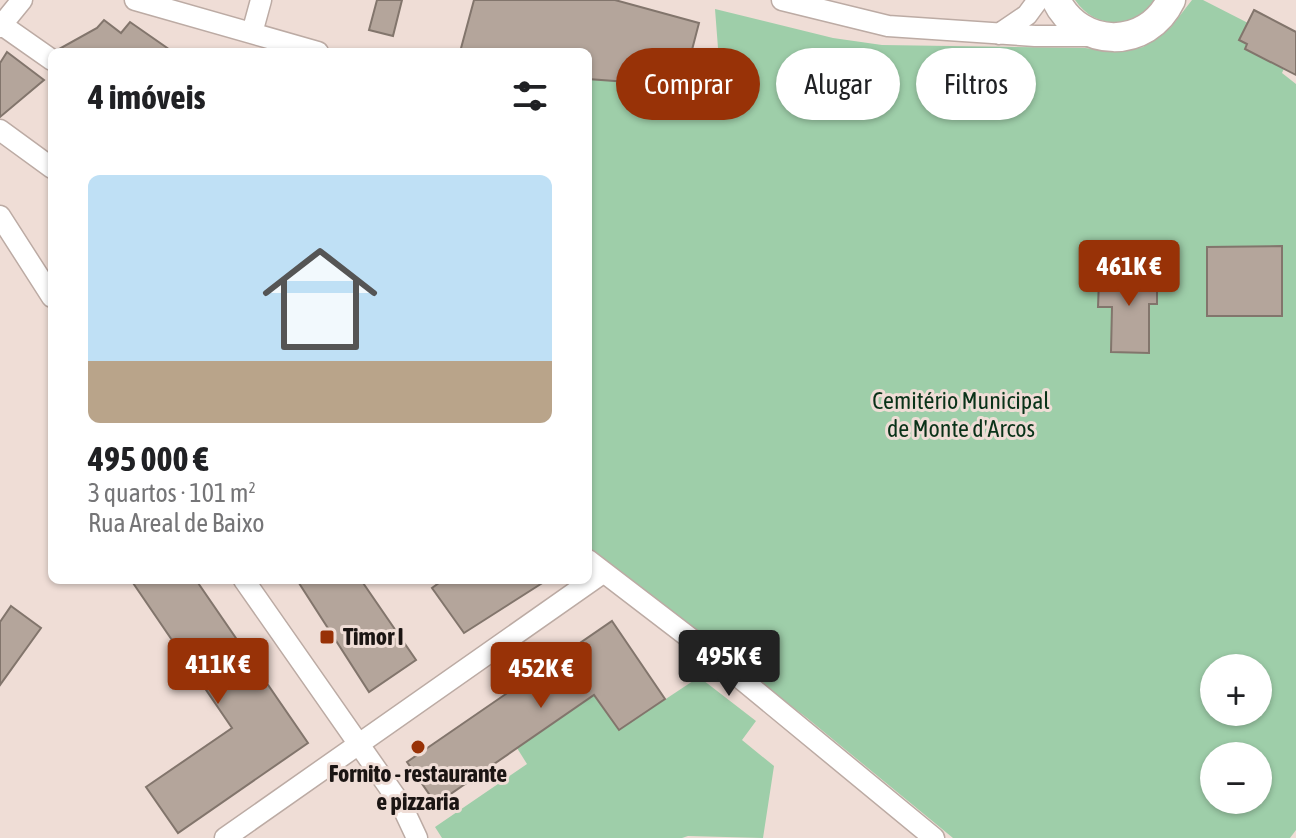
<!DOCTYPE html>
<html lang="pt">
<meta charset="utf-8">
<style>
:root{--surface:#fff;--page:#f6f6f6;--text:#202124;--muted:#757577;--accent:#983207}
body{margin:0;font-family:"Asap Condensed",sans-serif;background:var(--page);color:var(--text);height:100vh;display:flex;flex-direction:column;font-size:30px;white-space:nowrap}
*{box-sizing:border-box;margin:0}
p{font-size:26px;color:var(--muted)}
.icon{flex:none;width:44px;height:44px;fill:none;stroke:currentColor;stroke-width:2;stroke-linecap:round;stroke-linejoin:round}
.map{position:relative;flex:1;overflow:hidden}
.drawer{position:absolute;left:48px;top:48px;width:544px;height:536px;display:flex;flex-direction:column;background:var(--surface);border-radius:12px;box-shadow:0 2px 6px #0004}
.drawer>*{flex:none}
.top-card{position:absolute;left:616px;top:48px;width:560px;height:72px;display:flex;gap:16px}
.tools{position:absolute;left:1200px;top:654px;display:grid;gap:16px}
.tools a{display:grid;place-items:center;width:72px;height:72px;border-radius:50%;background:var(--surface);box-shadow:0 2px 6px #0004;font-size:40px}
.price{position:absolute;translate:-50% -68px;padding:0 18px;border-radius:8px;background:var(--accent);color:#fff;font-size:26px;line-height:52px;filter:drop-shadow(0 2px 4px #0008)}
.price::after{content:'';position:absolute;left:50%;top:48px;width:24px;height:18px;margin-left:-12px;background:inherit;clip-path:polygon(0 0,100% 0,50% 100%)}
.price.on{background:#222;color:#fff}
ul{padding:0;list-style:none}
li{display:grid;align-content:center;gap:16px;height:424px;padding:0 40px}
li span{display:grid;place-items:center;height:248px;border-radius:12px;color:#555}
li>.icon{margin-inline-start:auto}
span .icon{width:144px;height:144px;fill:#fffc;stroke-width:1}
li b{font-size:34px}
h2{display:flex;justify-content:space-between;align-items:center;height:96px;padding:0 40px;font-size:34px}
.pill{padding:0 28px;border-radius:36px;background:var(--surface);box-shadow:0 2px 6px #0004;font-size:28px;line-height:72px}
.pill.on{background:var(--accent);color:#fff}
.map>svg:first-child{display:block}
.green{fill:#9ecea9;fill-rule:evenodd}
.building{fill:#b4a59b;stroke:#82756c;stroke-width:2}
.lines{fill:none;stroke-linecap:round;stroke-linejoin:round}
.street-casing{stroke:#bcaba4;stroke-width:23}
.secondary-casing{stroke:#bcaba4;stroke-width:31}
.street{stroke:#fff;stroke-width:20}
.secondary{stroke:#fff;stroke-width:28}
.poi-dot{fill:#983207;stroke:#efddd6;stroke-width:3}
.labels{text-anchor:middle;stroke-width:6;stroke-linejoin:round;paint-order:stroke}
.park-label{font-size:24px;fill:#093218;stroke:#efddd6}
.poi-label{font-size:24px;font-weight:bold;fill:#1b1513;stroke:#efddd6;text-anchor:start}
</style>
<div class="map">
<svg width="1296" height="838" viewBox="0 0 1296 838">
<rect width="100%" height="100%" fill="#efddd6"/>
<path class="green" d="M 1075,0 L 1155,0 C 1135,30 1095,30 1075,0 Z
M 1192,0 L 1203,0 L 1248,23 L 1239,40 L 1286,64 L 1282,73 L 1296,84 L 1296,830 L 1290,838 L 953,838 L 807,718 L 588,552 L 588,78 L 653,85 L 721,87 L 715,9 L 833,38 L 882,45 L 1085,48 L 1119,52 L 1143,47 L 1171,27 ZM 1214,668 L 1258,668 L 1258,712 L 1214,712 ZM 1214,756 L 1258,756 L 1258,800 L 1214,800 Z
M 699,677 L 756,721 L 742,740 L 774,766 L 763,838 L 688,836 L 682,838 L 442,838 L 435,827 L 527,764 L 517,748 L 594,695 L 619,730 Z"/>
<path class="building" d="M 377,0 L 402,0 L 393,36 L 369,30 Z
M 474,0 L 615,0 L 699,23 L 687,69 L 676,66 L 669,85 L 588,79 L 588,52 L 460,52 Z
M 1254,10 L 1296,32 L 1296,75 L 1245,49 L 1247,44 L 1239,40 Z
M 104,20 L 121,33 L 130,22 L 173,52 L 62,52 L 59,49 L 97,28 Z
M 7,52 L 44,80 L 0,117 L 0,63 Z
M 1282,246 L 1282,316 L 1207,316 L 1207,247 Z
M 1116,265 L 1141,265 L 1141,281 L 1157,282 L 1157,304 L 1149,304 L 1149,353 L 1111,352 L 1112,307 L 1098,307 L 1099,279 L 1116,279 Z
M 131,580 L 196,580 L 308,743 L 178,833 L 146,787 L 232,728 Z
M 297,580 L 361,580 L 416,660 L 369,692 Z
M 443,580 L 547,580 L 464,633 L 432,588 Z
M 11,606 L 41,628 L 0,685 L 0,622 Z
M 612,621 L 665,699 L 619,730 L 594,695 L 436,804 L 407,762 Z"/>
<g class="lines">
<defs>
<path id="street" d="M 135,0 L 318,52
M 782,0 L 888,26 L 1035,36 L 1094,36
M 2,25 L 52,60
M 0,27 L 22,0
M 252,33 L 261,0
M 999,34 L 1027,15 L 1038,0
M 0,130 L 52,168
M 0,216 L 52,297
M 588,560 L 712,655 L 934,838
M 244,580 L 402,806 L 417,838
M 225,838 L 604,572"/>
<path id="secondary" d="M 1056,0 C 1080,49 1147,50 1171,0"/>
</defs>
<use href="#street" class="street-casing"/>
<use href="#secondary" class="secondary-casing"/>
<use href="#street" class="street"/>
<use href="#secondary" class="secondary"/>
</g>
<g class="poi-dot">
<rect x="319" y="629" width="16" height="16" rx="4"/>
<circle cx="418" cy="747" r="8"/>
</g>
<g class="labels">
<g class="park-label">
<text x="961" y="409">Cemitério Municipal<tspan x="961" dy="28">de Monte d'Arcos</tspan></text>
</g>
<g class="poi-label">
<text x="343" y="645">Timor I</text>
<text x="418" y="782" text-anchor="middle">Fornito - restaurante<tspan x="418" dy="28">e pizzaria</tspan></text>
</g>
</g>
</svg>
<div class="tools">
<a>+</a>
<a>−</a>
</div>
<b class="price" style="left:1129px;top:308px">461K €</b>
<b class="price on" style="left:729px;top:698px">495K €</b>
<b class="price" style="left:218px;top:706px">411K €</b>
<b class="price" style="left:541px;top:710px">452K €</b>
<div class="top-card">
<a class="pill on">Comprar</a>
<a class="pill">Alugar</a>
<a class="pill">Filtros</a>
</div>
<section class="drawer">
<h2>4 imóveis<svg class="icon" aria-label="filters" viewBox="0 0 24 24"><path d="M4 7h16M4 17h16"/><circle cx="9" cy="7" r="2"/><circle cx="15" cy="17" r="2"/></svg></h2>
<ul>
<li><span style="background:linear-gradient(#bfe0f5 75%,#b9a48a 0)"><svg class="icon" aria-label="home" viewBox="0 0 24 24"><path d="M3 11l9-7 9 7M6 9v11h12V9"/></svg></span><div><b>495 000 €</b><p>3 quartos · 101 m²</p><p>Rua Areal de Baixo</p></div></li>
</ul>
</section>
</div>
